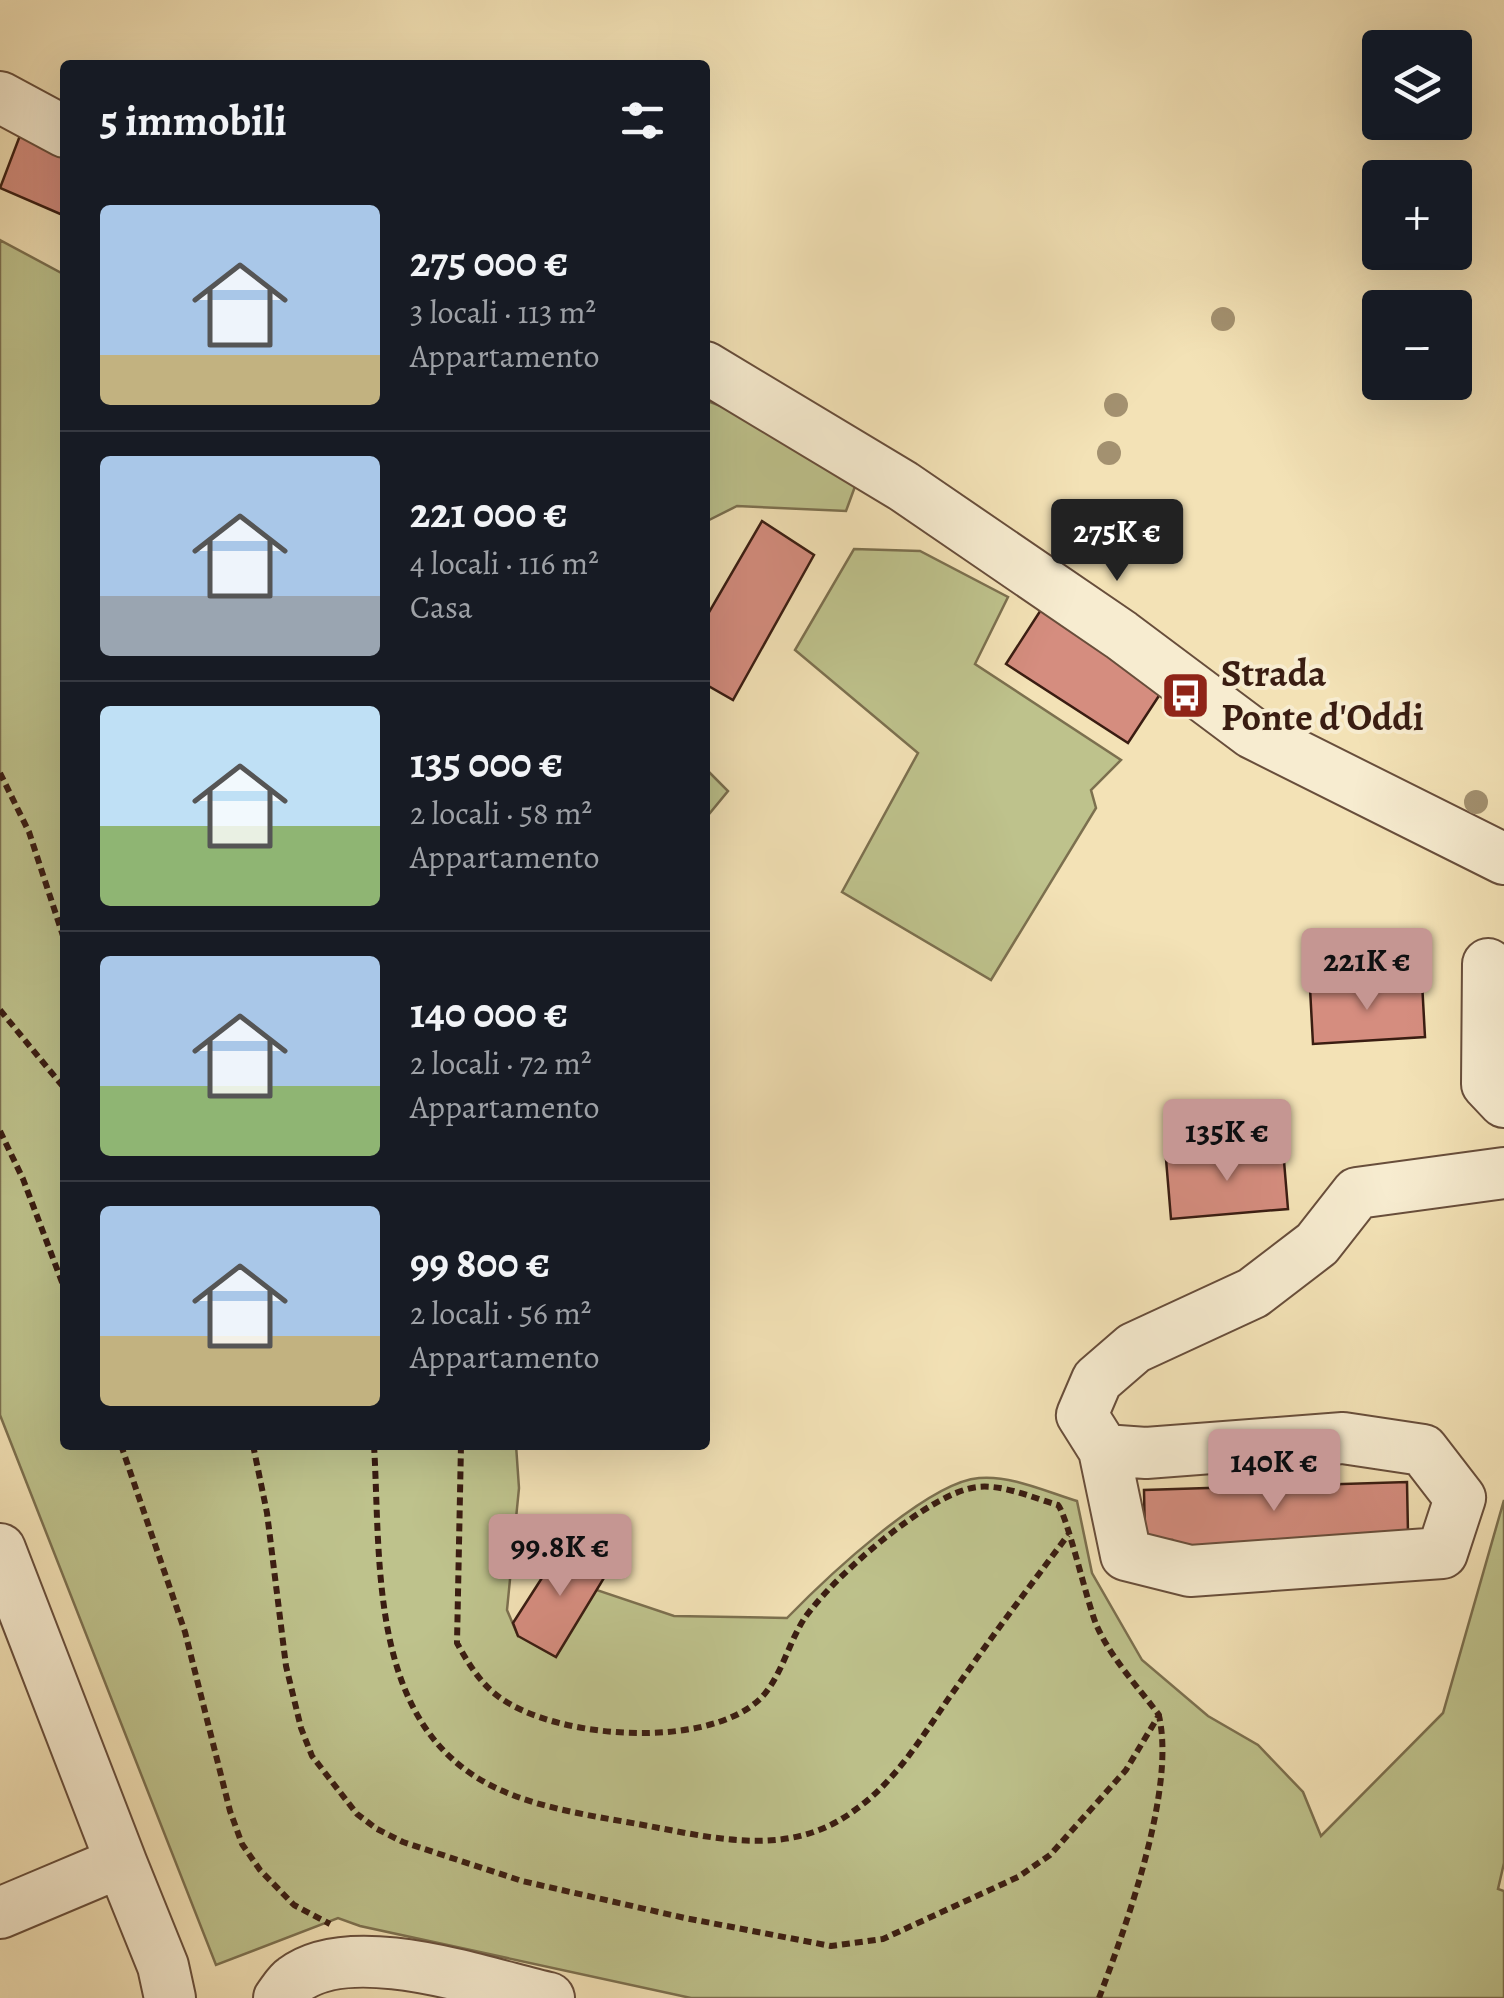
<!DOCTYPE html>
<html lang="it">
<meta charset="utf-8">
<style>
:root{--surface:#171b24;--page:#242831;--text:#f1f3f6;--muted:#9ea1a6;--line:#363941;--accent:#c59692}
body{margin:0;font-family:Alegreya,serif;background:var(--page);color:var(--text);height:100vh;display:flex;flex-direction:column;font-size:38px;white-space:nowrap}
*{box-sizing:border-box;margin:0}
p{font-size:32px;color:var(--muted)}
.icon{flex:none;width:55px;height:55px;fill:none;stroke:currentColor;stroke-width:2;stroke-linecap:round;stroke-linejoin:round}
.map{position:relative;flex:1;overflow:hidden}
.panel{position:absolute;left:60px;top:60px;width:650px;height:1390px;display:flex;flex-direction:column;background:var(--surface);border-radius:10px;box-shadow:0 10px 40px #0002}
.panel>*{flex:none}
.tools{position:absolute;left:1362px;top:30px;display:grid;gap:20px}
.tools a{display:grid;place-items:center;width:110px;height:110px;border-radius:10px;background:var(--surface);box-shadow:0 10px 40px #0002;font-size:50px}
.price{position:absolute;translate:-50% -85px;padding:0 22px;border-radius:10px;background:var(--accent);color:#111;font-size:32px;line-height:65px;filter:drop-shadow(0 2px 5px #0008)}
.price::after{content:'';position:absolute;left:50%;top:60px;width:30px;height:22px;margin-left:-15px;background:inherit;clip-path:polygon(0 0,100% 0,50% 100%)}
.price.current{background:#222;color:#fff}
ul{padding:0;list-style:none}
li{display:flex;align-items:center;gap:30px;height:250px;padding:0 40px}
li+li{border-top:2px solid var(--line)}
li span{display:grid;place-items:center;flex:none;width:280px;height:200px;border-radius:10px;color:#555}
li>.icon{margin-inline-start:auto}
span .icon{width:120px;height:120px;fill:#fffc;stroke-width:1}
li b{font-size:42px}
h2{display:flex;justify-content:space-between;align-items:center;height:120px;padding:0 40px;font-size:42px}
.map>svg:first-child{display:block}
.green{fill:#bec28c;stroke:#7c704f;stroke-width:2.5}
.building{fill:#d58d7f;stroke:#3a1d12;stroke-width:2.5}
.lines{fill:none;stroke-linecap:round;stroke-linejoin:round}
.minor-casing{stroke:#684e3b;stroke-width:54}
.path{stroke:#3a1d12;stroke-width:6;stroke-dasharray:8 5;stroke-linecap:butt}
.minor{stroke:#f7ecd0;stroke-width:50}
.tree{fill:#a39170}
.labels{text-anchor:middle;stroke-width:8;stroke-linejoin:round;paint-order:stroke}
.poi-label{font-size:38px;font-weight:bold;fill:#3a1d12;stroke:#f7ecd0;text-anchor:start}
</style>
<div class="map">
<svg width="1504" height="1998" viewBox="0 0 1504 1998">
<rect width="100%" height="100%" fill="#f3e2b6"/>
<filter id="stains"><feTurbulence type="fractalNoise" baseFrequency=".002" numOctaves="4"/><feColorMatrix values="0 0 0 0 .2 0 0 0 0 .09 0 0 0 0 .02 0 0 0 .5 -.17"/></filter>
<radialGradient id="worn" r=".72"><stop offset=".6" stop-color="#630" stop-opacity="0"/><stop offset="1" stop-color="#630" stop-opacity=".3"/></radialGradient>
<path class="green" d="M 0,240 L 65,275 L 65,1445 L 516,1445 L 519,1488 L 507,1610 L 518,1636 L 594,1589 L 674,1616 L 787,1618 C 825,1579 927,1482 979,1478 C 1011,1475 1047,1492 1077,1501 L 1092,1573 L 1142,1660 L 1208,1716 L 1258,1745 L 1303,1792 L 1321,1836 L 1443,1713 L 1504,1500 L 1504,1863 L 1498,1889 L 1504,1891 L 1504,1998 L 691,1998 L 360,1926 L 338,1918 L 216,1965 L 0,1415 Z
M 705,400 L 726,408 L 857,481 L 846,511 L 737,506 L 705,522 Z
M 854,549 L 920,551 L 1008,597 L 975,664 L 1121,760 L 1091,790 L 1096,808 L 991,980 L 842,892 L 918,753 L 795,650 Z
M 705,768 L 728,791 L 705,819 Z"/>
<path class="building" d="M 24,125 L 65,146 L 65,216 L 0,188 Z
M 762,521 L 814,555 L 733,700 L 705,684 L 705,619 Z
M 1046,602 L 1168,682 L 1128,743 L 1006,664 Z
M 1422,982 L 1425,1037 L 1313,1044 L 1310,988 Z
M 1283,1149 L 1288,1209 L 1171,1219 L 1166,1159 Z
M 1407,1482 L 1408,1533 L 1172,1550 L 1172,1540 L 1145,1541 L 1144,1490 Z
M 565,1542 L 610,1568 L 556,1657 L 518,1636 L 513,1623 Z"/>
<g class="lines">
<defs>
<path id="minor" d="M 0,97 L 65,132
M 705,367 L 903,486 L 1121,635 L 1252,733 L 1504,859
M 1488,964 L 1487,1084 L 1504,1102
M 1104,1450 L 1146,1453 L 1343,1438 L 1423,1450 L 1460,1498 L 1442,1553 L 1190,1571 L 1126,1555 L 1104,1450 L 1082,1415 L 1097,1380 L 1134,1348 L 1253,1293 L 1317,1244 L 1357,1193 L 1504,1173
M 0,1549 L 121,1862 L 0,1913
M 121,1862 L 163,1966 L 170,1998
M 279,1998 C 283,1993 288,1984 294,1980 C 352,1936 483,1983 549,1998"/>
</defs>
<use href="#minor" class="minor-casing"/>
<path class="path" d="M 0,773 L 29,832 L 65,942
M 0,1010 L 65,1089
M 0,1131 L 23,1179 L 65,1290
M 121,1445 L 185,1632 L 230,1811 L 242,1844 L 260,1870 L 294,1905 L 330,1924
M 253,1445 L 267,1513 L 286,1666 L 301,1728 L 312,1756 L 357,1814 L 377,1829 L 403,1842 L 522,1881 L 685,1918 L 831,1946 L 883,1939 L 1018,1877 L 1050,1855 L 1126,1770 L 1159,1715 C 1138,1687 1110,1657 1096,1624 C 1087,1602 1067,1515 1058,1505 C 1033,1498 1003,1484 977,1487 C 928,1493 832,1578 804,1619 C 788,1644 781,1678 760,1699 C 706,1750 556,1739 499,1697 C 480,1683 468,1663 457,1643 L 461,1445
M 374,1445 C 381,1562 368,1722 490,1785 C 541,1811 604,1817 659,1828 C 727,1841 795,1855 855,1810 C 899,1779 925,1731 956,1688 C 992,1636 1030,1586 1068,1535
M 1099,1998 C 1126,1926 1176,1790 1159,1716"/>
<use href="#minor" class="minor"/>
</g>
<g class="tree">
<circle cx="1223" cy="319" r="12"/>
<circle cx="1116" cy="405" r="12"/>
<circle cx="1109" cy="453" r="12"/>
<circle cx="1476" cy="802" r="12"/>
</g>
<defs>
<symbol id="bus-square" viewBox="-11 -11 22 22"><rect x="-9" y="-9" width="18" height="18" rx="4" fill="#8f2418" stroke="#f7ecd0"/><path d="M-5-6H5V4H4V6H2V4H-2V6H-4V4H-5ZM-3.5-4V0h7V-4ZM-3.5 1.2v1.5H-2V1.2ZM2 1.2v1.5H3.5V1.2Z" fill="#fff"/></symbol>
</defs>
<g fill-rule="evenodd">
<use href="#bus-square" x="1158" y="668" width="55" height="55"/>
</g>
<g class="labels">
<g class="poi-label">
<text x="1221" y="686">Strada<tspan x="1221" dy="44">Ponte d'Oddi</tspan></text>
</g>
</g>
<rect width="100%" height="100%" filter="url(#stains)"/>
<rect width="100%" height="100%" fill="url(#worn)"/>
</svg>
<div class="tools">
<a><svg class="icon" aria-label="layers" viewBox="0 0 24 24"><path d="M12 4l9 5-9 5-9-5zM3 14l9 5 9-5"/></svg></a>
<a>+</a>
<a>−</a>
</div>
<b class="price current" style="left:1117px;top:584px">275K €</b>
<b class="price" style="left:1367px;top:1013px">221K €</b>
<b class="price" style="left:1227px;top:1184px">135K €</b>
<b class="price" style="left:1274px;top:1514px">140K €</b>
<b class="price" style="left:560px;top:1599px">99.8K €</b>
<section class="panel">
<h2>5 immobili<svg class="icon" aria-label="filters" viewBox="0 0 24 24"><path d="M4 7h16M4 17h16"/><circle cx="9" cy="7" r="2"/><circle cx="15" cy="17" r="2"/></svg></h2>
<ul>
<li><span style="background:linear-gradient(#a9c7e8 75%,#c2b280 0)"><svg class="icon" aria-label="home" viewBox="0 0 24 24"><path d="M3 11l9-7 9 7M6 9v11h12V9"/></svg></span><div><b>275 000 €</b><p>3 locali · 113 m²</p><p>Appartamento</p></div></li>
<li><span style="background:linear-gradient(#a9c7e8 70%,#9aa5b1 0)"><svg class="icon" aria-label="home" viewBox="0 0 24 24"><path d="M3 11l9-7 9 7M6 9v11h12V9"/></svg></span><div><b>221 000 €</b><p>4 locali · 116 m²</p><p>Casa</p></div></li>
<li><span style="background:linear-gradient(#bfe0f5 60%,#8fb573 0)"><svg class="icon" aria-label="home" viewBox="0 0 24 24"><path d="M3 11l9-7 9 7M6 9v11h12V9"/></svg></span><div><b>135 000 €</b><p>2 locali · 58 m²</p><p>Appartamento</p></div></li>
<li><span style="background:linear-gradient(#a9c7e8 65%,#8fb573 0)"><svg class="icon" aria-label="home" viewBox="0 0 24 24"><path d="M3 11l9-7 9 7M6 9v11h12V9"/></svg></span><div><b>140 000 €</b><p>2 locali · 72 m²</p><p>Appartamento</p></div></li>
<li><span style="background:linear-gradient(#a9c7e8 65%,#c2b280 0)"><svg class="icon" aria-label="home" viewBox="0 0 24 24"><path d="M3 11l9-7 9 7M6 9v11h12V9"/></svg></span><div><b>99 800 €</b><p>2 locali · 56 m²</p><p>Appartamento</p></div></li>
</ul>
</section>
</div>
